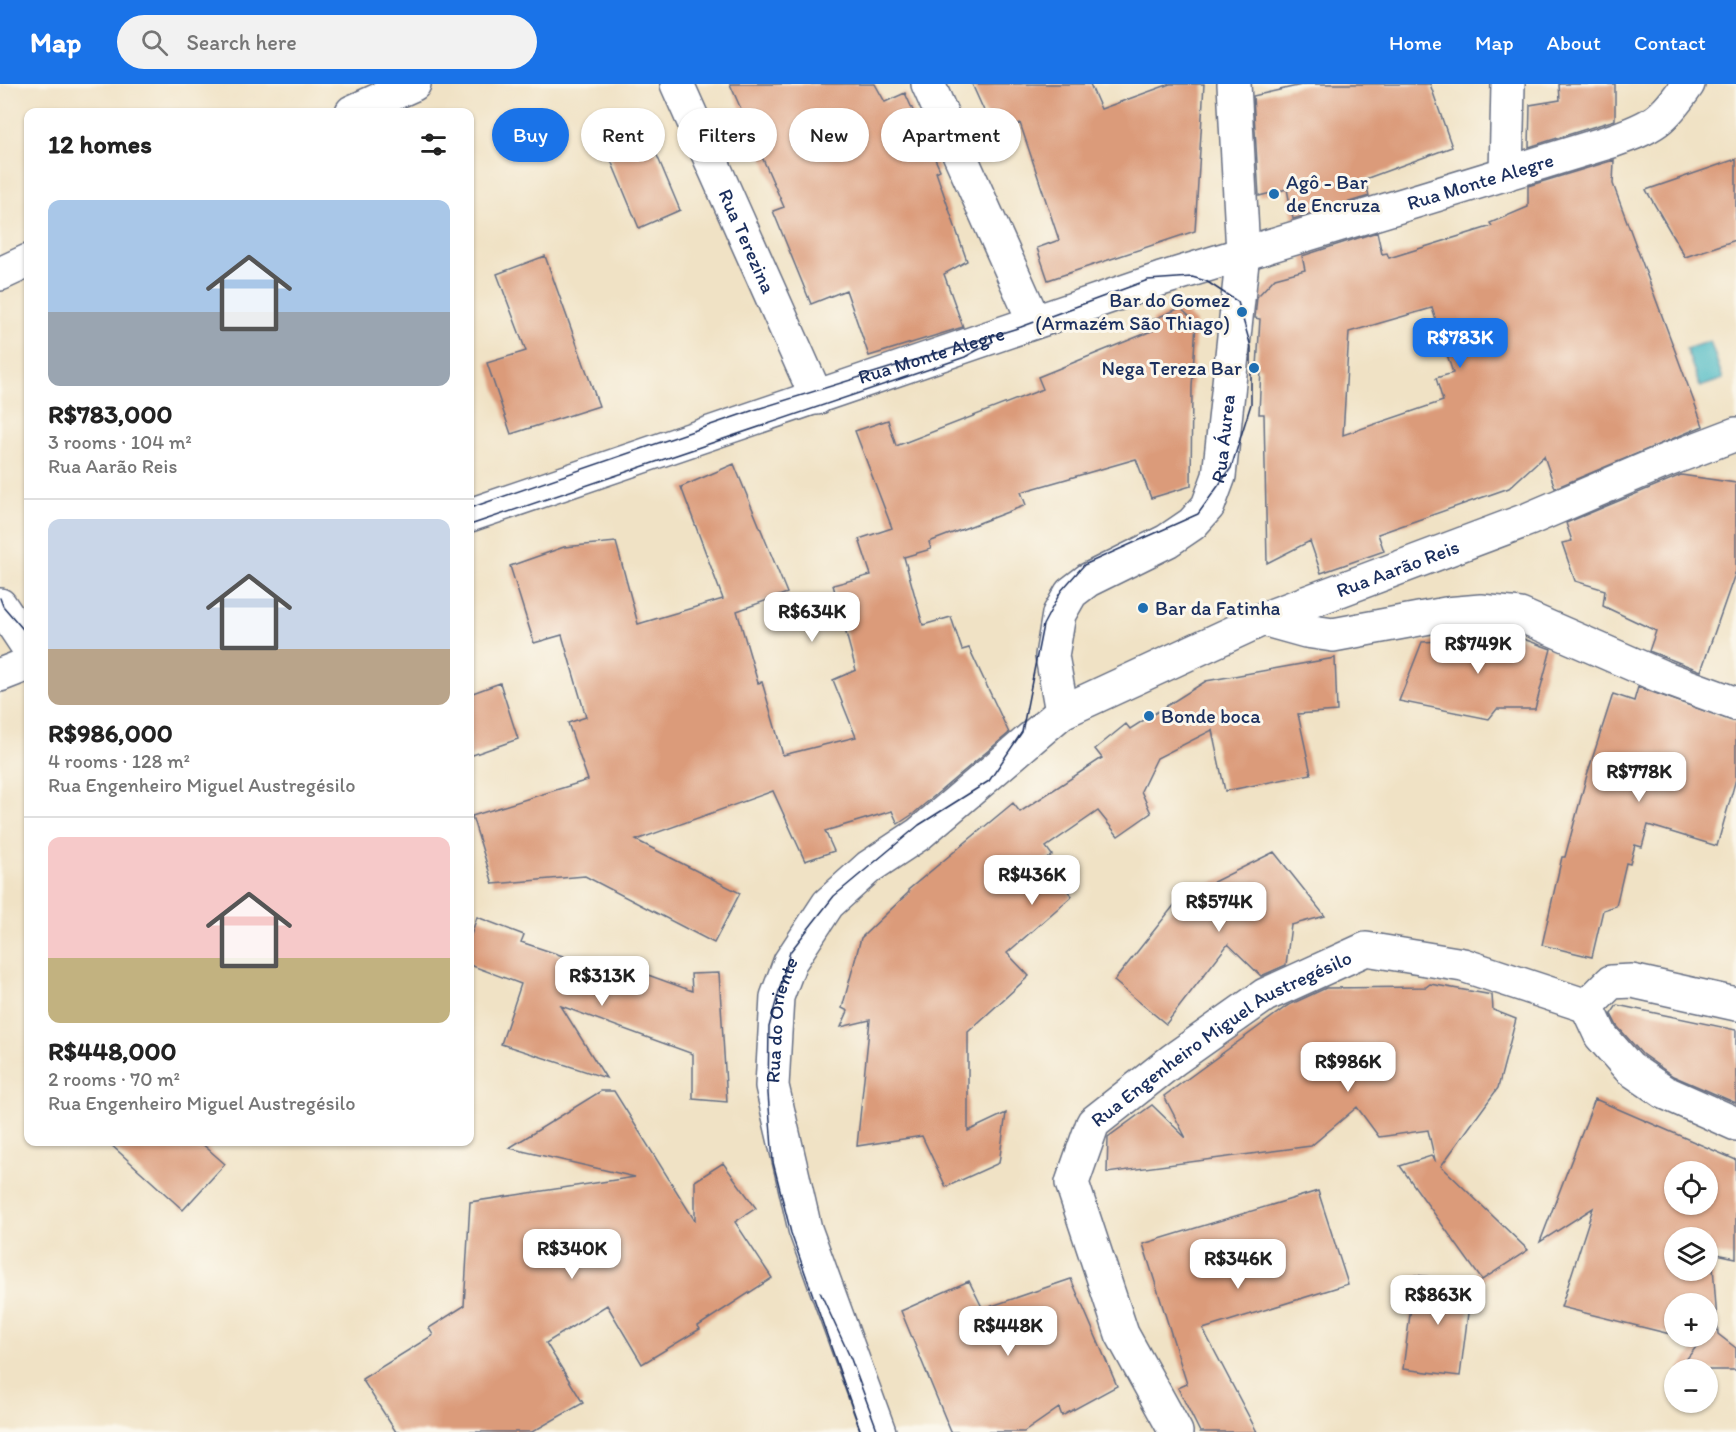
<!DOCTYPE html>
<meta charset="utf-8">
<style>
:root{--surface:#fff;--page:#f2f2f2;--text:#222;--muted:#767676;--line:#e0e0e0;--accent:#1a73e8}
body{margin:0;font-family:Itim,sans-serif;background:var(--page);color:var(--text);height:100vh;display:flex;flex-direction:column;font-size:22px;white-space:nowrap}
*{box-sizing:border-box;margin:0}
p{font-size:20px;color:var(--muted)}
.icon{flex:none;width:33px;height:33px;fill:none;stroke:currentColor;stroke-width:2;stroke-linecap:round;stroke-linejoin:round}
.map{position:relative;flex:1;overflow:hidden}
.details{position:absolute;left:24px;top:24px;width:450px;height:1038px;display:flex;flex-direction:column;background:var(--surface);border-radius:12px;box-shadow:0 2px 4px #0004}
.details>*{flex:none}
.hud{position:absolute;left:492px;top:24px;width:570px;height:54px;display:flex;gap:12px}
.controls{position:absolute;left:1664px;top:1077px;display:grid;gap:12px}
.controls a{display:grid;place-items:center;width:54px;height:54px;border-radius:50%;background:var(--surface);box-shadow:0 2px 4px #0004;font-size:30px}
.price{position:absolute;translate:-50% -51px;padding:0 14px;border-radius:12px;background:#fff;color:#222;font-size:20px;line-height:39px;filter:drop-shadow(0 2px 3px #0008)}
.price::after{content:'';position:absolute;left:50%;top:36px;width:18px;height:14px;margin-left:-9px;background:inherit;clip-path:polygon(0 0,100% 0,50% 100%)}
.price.selected{background:var(--accent);color:#fff}
ul{padding:0;list-style:none}
li{display:grid;align-content:center;gap:12px;height:318px;padding:0 24px}
li+li{border-top:2px solid var(--line)}
li span{display:grid;place-items:center;height:186px;border-radius:12px;color:#555}
li>.icon{margin-inline-start:auto}
span .icon{width:108px;height:108px;fill:#fffc;stroke-width:1}
li b{font-size:26px}
h2{display:flex;justify-content:space-between;align-items:center;height:72px;padding:0 24px;font-size:26px}
.chip{padding:0 21px;border-radius:27px;background:var(--surface);box-shadow:0 2px 4px #0004;font-size:21px;line-height:54px}
.chip.selected{background:var(--accent);color:#fff}
header{display:flex;align-items:center;gap:36px;box-sizing:border-box;height:84px;padding:0 30px;background:var(--accent);color:#fff}
header strong{font-size:28px}
nav{display:flex;gap:33px;margin-inline-start:auto;font-size:21px}
.search{width:420px;height:54px;background:var(--page);display:flex;align-items:center;gap:15px;box-sizing:border-box;padding:0 21px;border-radius:33px;color:var(--muted);font-size:22px}
.map>svg:first-child{display:block}
.water{fill:#4bb9c3;stroke:#337490;stroke-width:1.5}
.building{fill:#db9b7a;fill-rule:evenodd}
.lines{fill:none;stroke-linecap:round;stroke-linejoin:round}
.street-casing{stroke:#666e82;stroke-width:36}
.street{stroke:#fff;stroke-width:33}
.tram{stroke:#1b2f5e;stroke-width:1.5}
.poi-dot{fill:#1f6fb2;stroke:#fbf7ec;stroke-width:2}
.labels{text-anchor:middle;stroke-width:6;stroke-linejoin:round;paint-order:stroke}
.poi-label{font-size:20px;fill:#1b2f5e;stroke:#fbf7ec;text-anchor:start}
.street-label{font-size:20px;fill:#1b2f5e;stroke:#fbf7ec}
</style>
<header>
<strong>Map</strong>
<div class="search"><svg class="icon" aria-label="search" viewBox="0 0 24 24"><circle cx="10" cy="10" r="6"/><path d="M15 15l6 6"/></svg>Search here</div>
<nav><a>Home</a><a>Map</a><a>About</a><a>Contact</a></nav>
</header>
<div class="map">
<svg width="1736" height="1348" viewBox="0 0 1736 1348">
<rect width="100%" height="100%" fill="#fbf7ec"/>
<filter id="ink" filterUnits="userSpaceOnUse"><feTurbulence type="fractalNoise" baseFrequency=".0167" numOctaves="2"/><feDisplacementMap in="SourceGraphic" scale="12" xChannelSelector="R" yChannelSelector="G"/><feConvolveMatrix kernelMatrix="1 2 1 2 8 2 1 2 1" color-interpolation-filters="sRGB"/></filter>
<filter id="wash" filterUnits="userSpaceOnUse"><feTurbulence type="fractalNoise" baseFrequency=".008" numOctaves="4" result="noise"/><feDisplacementMap in="SourceGraphic" scale="24" xChannelSelector="R" yChannelSelector="G"/><feGaussianBlur stdDeviation="1.35" result="paint"/><feColorMatrix in="noise" values="0 0 0 0 0 0 0 0 0 0 0 0 0 0 0 0 0 1.4 0 .05"/><feComposite in="paint" operator="in"/></filter>
<g filter="url(#wash)">
<rect width="100%" height="100%" fill="#f0e2c5"/>
<path class="water" d="M 1710,257 L 1723,295 L 1700,303 L 1686,265 Z"/>
<g id="blocks">
<path class="building" d="M 730,0 L 875,0 L 885,18 L 905,9 L 940,86 L 936,88 L 967,177 L 944,190 L 963,243 L 869,272 L 846,206 L 811,220 L 773,127 L 784,123 Z
M 972,0 L 1090,0 L 1101,25 L 1170,0 L 1204,0 L 1195,147 L 1048,196 L 1037,164 L 1059,156 L 1020,39 L 995,51 Z
M 1306,0 L 1430,0 L 1452,63 L 1365,95 L 1369,112 L 1293,135 L 1287,105 L 1259,112 L 1253,12 Z
M 1559,0 L 1615,0 L 1615,36 L 1529,63 L 1530,21 L 1560,16 Z
M 643,38 L 680,126 L 639,144 L 602,55 Z
M 1736,75 L 1736,156 L 1685,173 L 1646,106 Z
M 1614,76 L 1613,100 L 1703,342 L 1555,404 L 1544,372 L 1509,404 L 1378,450 L 1384,467 L 1321,489 L 1310,457 L 1267,479 L 1264,330 L 1259,330 L 1261,284 L 1257,283 L 1260,235 L 1255,234 L 1257,213 L 1275,194 L 1305,186 L 1302,172 L 1377,148 L 1382,170 L 1387,169 L 1389,174 L 1492,142 L 1490,139 L 1528,123 L 1528,102 ZM 1432,224 L 1453,289 L 1436,294 L 1443,317 L 1343,351 L 1349,248 Z
M 545,172 L 599,322 L 511,350 L 487,279 L 526,267 L 497,190 Z
M 1180,224 L 1196,238 L 1192,303 L 1191,402 L 1151,414 L 1136,375 L 1021,408 L 1026,421 L 929,458 L 931,465 L 904,473 L 923,541 L 951,533 L 962,566 L 969,564 L 1009,649 L 913,730 L 898,740 L 892,727 L 825,747 L 834,767 L 805,777 L 773,707 L 636,756 L 740,809 L 714,859 L 585,792 L 493,800 L 472,732 L 588,696 L 568,639 L 586,633 L 562,551 L 534,559 L 510,482 L 564,463 L 616,458 L 638,540 L 723,515 L 681,403 L 734,380 L 787,509 L 737,527 L 758,599 L 762,598 L 783,671 L 856,653 L 833,596 L 856,586 L 833,501 L 871,491 L 859,455 L 892,444 L 855,347 L 888,336 L 896,362 L 1043,305 L 1038,293 L 1154,246 L 1152,236 Z
M 1681,391 L 1736,399 L 1736,487 L 1701,587 L 1649,567 L 1656,547 L 1603,522 L 1605,506 L 1575,497 L 1562,459 L 1572,457 L 1566,439 Z
M 1507,549 L 1551,565 L 1535,625 L 1497,625 L 1489,635 L 1399,617 L 1422,558 L 1482,555 Z
M 1335,574 L 1337,627 L 1298,630 L 1311,690 L 1225,707 L 1212,646 L 1157,674 L 1141,707 L 1151,729 L 1118,752 L 1098,727 L 1046,763 L 1052,771 L 1042,778 L 1072,812 L 1007,869 L 1029,892 L 968,948 L 968,1047 L 1006,1029 L 999,1079 L 946,1103 L 922,1052 L 857,1062 L 870,936 L 841,943 L 848,927 L 842,924 L 861,854 L 909,808 L 908,806 L 1013,719 L 1020,728 L 1102,674 L 1095,665 L 1126,640 L 1130,645 L 1206,597 Z
M 500,599 L 518,655 L 470,672 L 470,610 Z
M 1638,603 L 1736,638 L 1736,695 L 1717,762 L 1648,741 L 1642,763 L 1635,761 L 1630,780 L 1626,779 L 1616,822 L 1603,826 L 1592,873 L 1542,861 L 1562,773 L 1565,773 L 1587,691 L 1613,610 L 1634,617 Z
M 1274,768 L 1325,832 L 1291,841 L 1286,881 L 1261,892 L 1228,860 L 1166,940 L 1114,897 L 1179,815 Z
M 477,833 L 524,851 L 521,858 L 623,892 L 626,883 L 692,907 L 691,890 L 719,889 L 727,1018 L 693,1015 L 693,970 L 561,922 L 606,994 L 501,960 L 521,900 L 470,881 L 470,854 Z
M 1430,900 L 1492,911 L 1493,926 L 1516,935 L 1498,1004 L 1441,1082 L 1528,1166 L 1482,1196 L 1400,1082 L 1431,1072 L 1435,1076 L 1428,1046 L 1379,1053 L 1357,1023 L 1311,1062 L 1107,1089 L 1108,1053 L 1152,1021 L 1186,1054 L 1164,1012 L 1287,922 L 1326,904 L 1426,903 Z
M 1617,921 L 1736,946 L 1736,1019 L 1673,992 L 1642,970 L 1617,942 L 1611,930 Z
M 601,1007 L 614,1007 L 695,1137 L 695,1097 L 723,1079 L 756,1124 L 735,1138 L 772,1194 L 698,1242 L 700,1245 L 642,1280 L 607,1221 L 546,1259 L 583,1319 L 532,1348 L 396,1348 L 362,1295 L 433,1251 L 429,1244 L 464,1222 L 470,1118 L 635,1093 L 509,1064 Z
M 1595,1015 L 1736,1076 L 1736,1174 L 1712,1169 L 1718,1250 L 1736,1264 L 1736,1286 L 1678,1286 L 1700,1258 L 1680,1252 L 1707,1252 L 1707,1220 L 1674,1220 L 1674,1251 L 1561,1223 L 1593,1124 L 1540,1158 ZM 1674,1088 L 1707,1088 L 1707,1120 L 1674,1120 ZM 1674,1154 L 1707,1154 L 1707,1186 L 1674,1186 Z
M 108,1058 L 200,1058 L 225,1080 L 183,1126 Z
M 1318,1107 L 1348,1200 L 1203,1245 L 1257,1348 L 1200,1348 L 1178,1304 L 1187,1300 L 1143,1160 Z
M 1415,1191 L 1472,1198 L 1460,1292 L 1403,1285 Z
M 1071,1195 L 1117,1302 L 1062,1332 L 1059,1324 L 1024,1348 L 951,1348 L 901,1227 L 969,1197 L 983,1225 Z"/>
</g>
</g>
<g filter="url(#ink)">
<use href="#blocks" fill-opacity="0" stroke="#666e82" stroke-width="1.5"/>
<g class="lines">
<defs>
<g id="street">
<path id="s1" d="M 677,0 L 817,314"/>
<path d="M 928,0 L 1034,237"/>
<path d="M 352,28 L 414,0"/>
<path d="M 1506,90 L 1508,0"/>
<path d="M 0,190 L 28,177"/>
<path id="s2" d="M 470,431 L 1161,195 L 1612,57 C 1654,42 1663,37 1688,0"/>
<path d="M 0,521 L 28,563"/>
<path d="M 1263,535 L 1306,547 L 1333,551 L 1446,530 L 1481,527 L 1520,531 L 1660,592 L 1736,620"/>
<path d="M 0,591 L 28,580"/>
<path id="s3" d="M 1062,628 L 1052,572 L 1059,530 L 1071,509 L 1088,496 L 1167,457 L 1192,440 L 1208,422 L 1219,392 L 1243,169 L 1234,0"/>
<path d="M 1587,922 L 1601,952 L 1629,984 L 1664,1008 L 1736,1040"/>
<path id="s4" d="M 879,1348 L 805,1145 L 772,1002 L 777,913 L 790,878 L 828,820 L 869,783 L 919,750 L 1062,628 L 1263,535 L 1529,435 L 1665,377 L 1736,350"/>
<path id="s5" d="M 1176,1348 L 1122,1250 L 1072,1099 L 1093,1039 L 1173,976 L 1265,911 L 1366,865 L 1463,881 L 1587,922 L 1611,898 L 1632,897 L 1736,920"/>
</g>
</defs>
<use href="#street" class="street-casing"/>
<use href="#street" class="street"/>
<g class="tram">
<path id="s6" d="M 470,424 L 754,326 L 1021,243 L 1148,196 L 1192,193 L 1206,197 L 1238,218 L 1251,263 L 1251,320 L 1231,384 L 1198,430 L 1084,481 L 1061,507 L 1043,541 L 1022,648 L 989,697 L 919,741 L 834,812 L 790,868 L 769,943 L 768,1009 L 773,1078 L 791,1149 L 861,1348"/>
<path d="M 470,441 L 965,273 L 992,258"/>
<path d="M 0,514 L 3,522 L 28,551"/>
<path d="M 820,1208 L 851,1275 L 878,1348"/>
</g>
</g>
</g>
<g class="poi-dot">
<circle cx="1274" cy="110" r="6"/>
<circle cx="1242" cy="228" r="6"/>
<circle cx="1254" cy="284" r="6"/>
<circle cx="1143" cy="524" r="6"/>
<circle cx="1149" cy="632" r="6"/>
</g>
<g class="labels">
<g class="poi-label">
<text x="1286" y="105">Agô - Bar<tspan x="1286" dy="23">de Encruza</tspan></text>
<text x="1230" y="223" text-anchor="end">Bar do Gomez<tspan x="1230" dy="23">(Armazém São Thiago)</tspan></text>
<text x="1242" y="291" text-anchor="end">Nega Tereza Bar</text>
<text x="1155" y="531">Bar da Fatinha</text>
<text x="1161" y="639">Bonde boca</text>
</g>
<g class="street-label">
<text dy="7" stroke="none"><textPath href="#s2" startOffset="1064">Rua Monte Alegre</textPath></text>
<text dy="7" stroke="none"><textPath href="#s1" startOffset="172">Rua Terezina</textPath></text>
<text dy="7" stroke="none"><textPath href="#s6" startOffset="486">Rua Monte Alegre</textPath></text>
<text dy="7" stroke="none"><textPath href="#s3" startOffset="357">Rua Áurea</textPath></text>
<text dy="7" stroke="none"><textPath href="#s4" startOffset="1227">Rua Aarão Reis</textPath></text>
<text dy="7" stroke="none"><textPath href="#s4" startOffset="430">Rua do Oriente</textPath></text>
<text dy="7" stroke="none"><textPath href="#s5" startOffset="489">Rua Engenheiro Miguel Austregésilo</textPath></text>
</g>
</g>
</svg>
<div class="controls">
<a><svg class="icon" aria-label="locate" viewBox="0 0 24 24"><circle cx="12" cy="12" r="6"/><path d="M12 2v4M12 18v4M2 12h4M18 12h4"/></svg></a>
<a><svg class="icon" aria-label="layers" viewBox="0 0 24 24"><path d="M12 4l9 5-9 5-9-5zM3 14l9 5 9-5"/></svg></a>
<a>+</a>
<a>−</a>
</div>
<b class="price selected" style="left:1460px;top:285px">R$783K</b>
<b class="price" style="left:812px;top:559px">R$634K</b>
<b class="price" style="left:1478px;top:591px">R$749K</b>
<b class="price" style="left:1639px;top:719px">R$778K</b>
<b class="price" style="left:1032px;top:822px">R$436K</b>
<b class="price" style="left:1219px;top:849px">R$574K</b>
<b class="price" style="left:602px;top:923px">R$313K</b>
<b class="price" style="left:1348px;top:1009px">R$986K</b>
<b class="price" style="left:572px;top:1196px">R$340K</b>
<b class="price" style="left:1238px;top:1206px">R$346K</b>
<b class="price" style="left:1438px;top:1242px">R$863K</b>
<b class="price" style="left:1008px;top:1273px">R$448K</b>
<div class="hud">
<a class="chip selected">Buy</a>
<a class="chip">Rent</a>
<a class="chip">Filters</a>
<a class="chip">New</a>
<a class="chip">Apartment</a>
</div>
<section class="details">
<h2>12 homes<svg class="icon" aria-label="filters" viewBox="0 0 24 24"><path d="M4 7h16M4 17h16"/><circle cx="9" cy="7" r="2"/><circle cx="15" cy="17" r="2"/></svg></h2>
<ul>
<li><span style="background:linear-gradient(#a9c7e8 60%,#9aa5b1 0)"><svg class="icon" aria-label="home" viewBox="0 0 24 24"><path d="M3 11l9-7 9 7M6 9v11h12V9"/></svg></span><div><b>R$783,000</b><p>3 rooms · 104 m²</p><p>Rua Aarão Reis</p></div></li>
<li><span style="background:linear-gradient(#c9d6e8 70%,#b9a48a 0)"><svg class="icon" aria-label="home" viewBox="0 0 24 24"><path d="M3 11l9-7 9 7M6 9v11h12V9"/></svg></span><div><b>R$986,000</b><p>4 rooms · 128 m²</p><p>Rua Engenheiro Miguel Austregésilo</p></div></li>
<li><span style="background:linear-gradient(#f6c9c9 65%,#c2b280 0)"><svg class="icon" aria-label="home" viewBox="0 0 24 24"><path d="M3 11l9-7 9 7M6 9v11h12V9"/></svg></span><div><b>R$448,000</b><p>2 rooms · 70 m²</p><p>Rua Engenheiro Miguel Austregésilo</p></div></li>
</ul>
</section>
</div>
